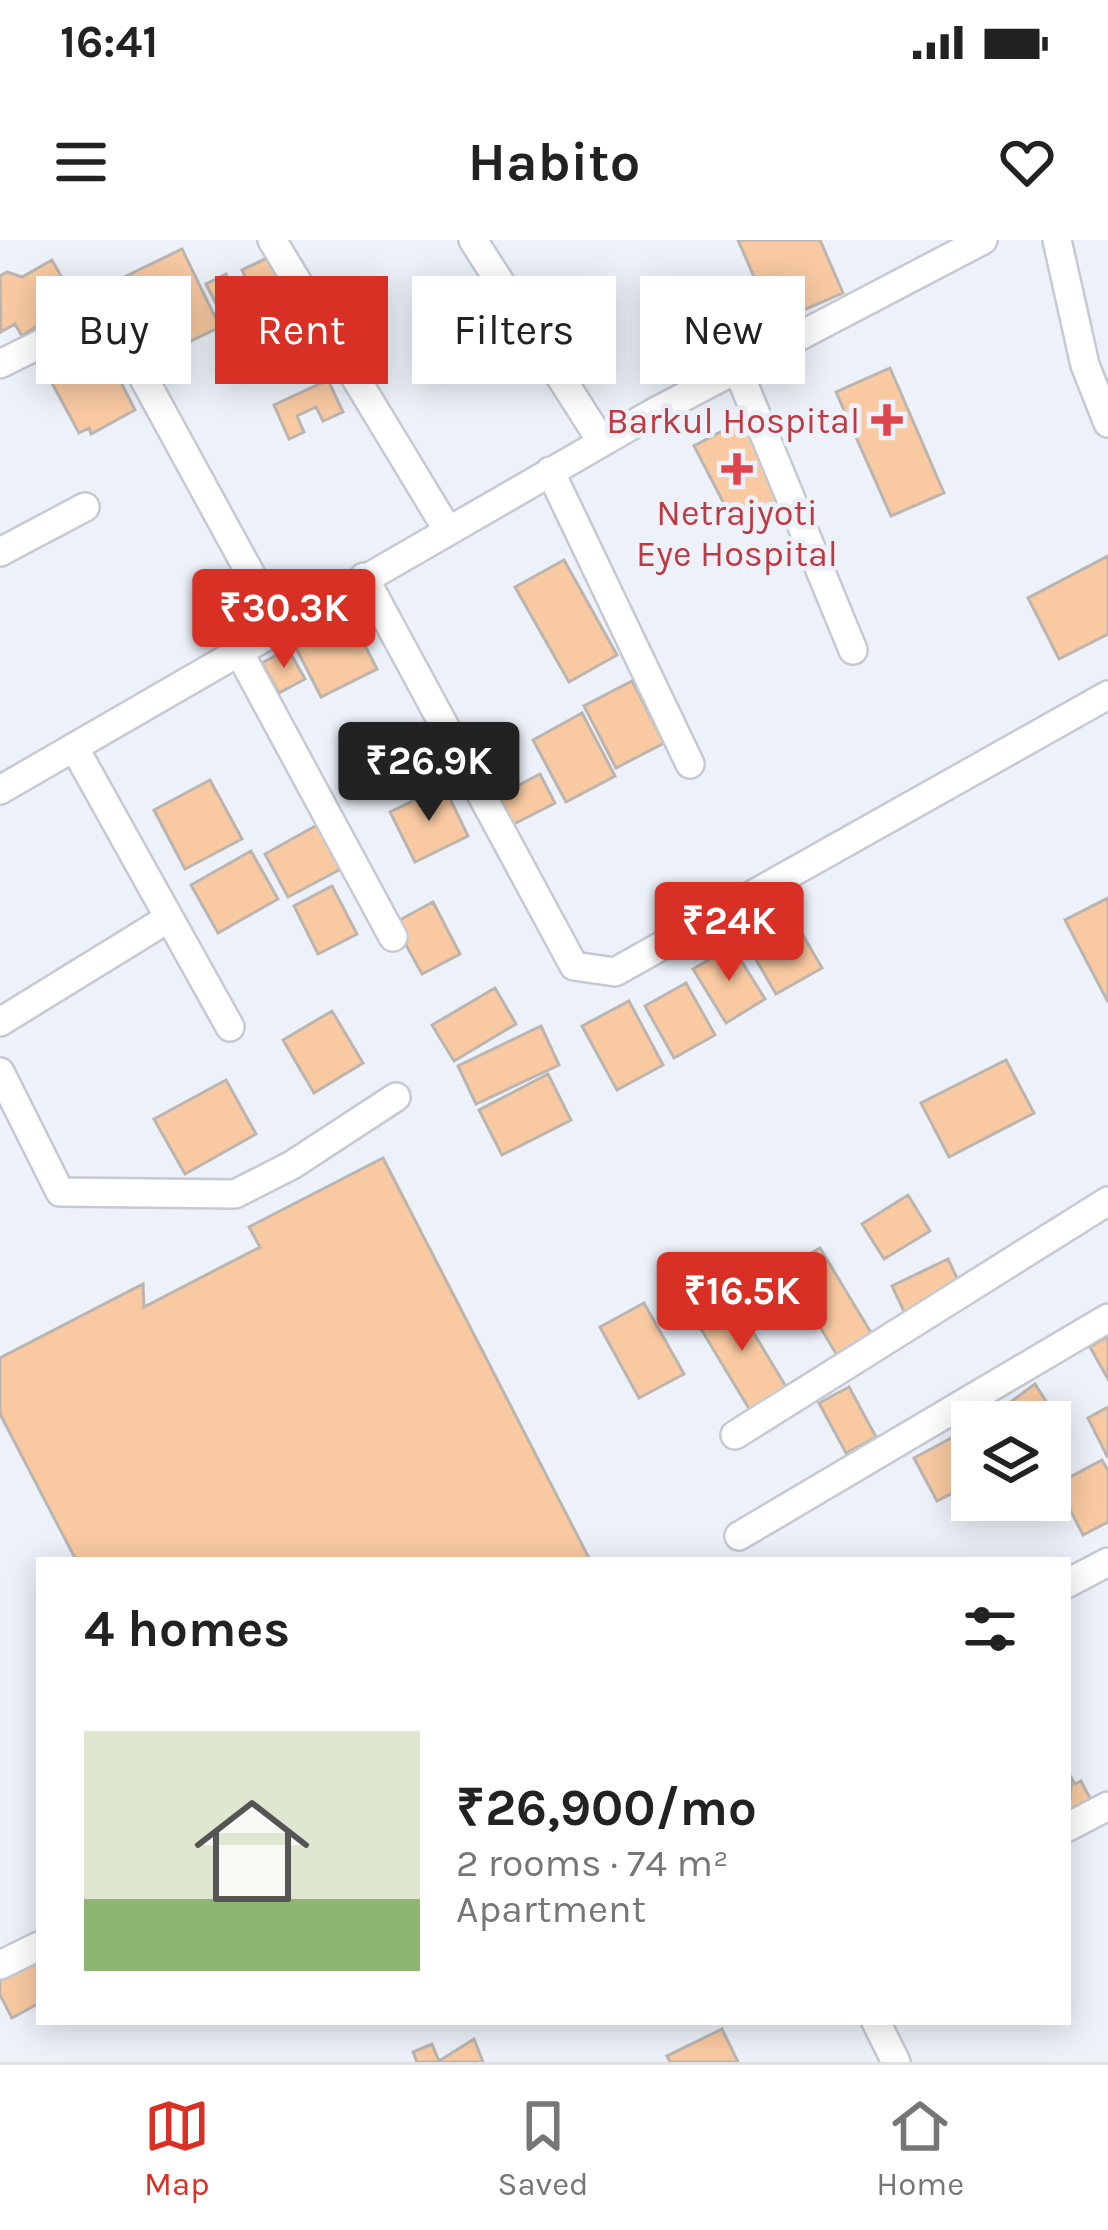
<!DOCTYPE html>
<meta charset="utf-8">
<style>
:root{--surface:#fff;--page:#f2f2f2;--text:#222;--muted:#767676;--line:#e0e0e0;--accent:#d93025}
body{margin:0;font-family:Karla,sans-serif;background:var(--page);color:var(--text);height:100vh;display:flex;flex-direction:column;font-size:45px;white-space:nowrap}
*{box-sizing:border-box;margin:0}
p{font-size:39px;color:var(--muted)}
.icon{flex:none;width:66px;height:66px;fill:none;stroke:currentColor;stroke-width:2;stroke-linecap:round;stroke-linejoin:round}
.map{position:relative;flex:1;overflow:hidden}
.details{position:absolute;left:36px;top:1317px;width:1035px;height:468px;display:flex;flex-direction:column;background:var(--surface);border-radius:0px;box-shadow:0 6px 30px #0003}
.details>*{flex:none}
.guide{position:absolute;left:36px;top:36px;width:1038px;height:108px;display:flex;gap:24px}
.buttons{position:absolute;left:951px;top:1161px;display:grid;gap:24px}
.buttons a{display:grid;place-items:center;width:120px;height:120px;border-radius:0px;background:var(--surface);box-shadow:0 6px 30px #0003;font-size:60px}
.price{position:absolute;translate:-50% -102px;padding:0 27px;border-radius:12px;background:var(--accent);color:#fff;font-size:39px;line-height:78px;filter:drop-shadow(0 3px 6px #0008)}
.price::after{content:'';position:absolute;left:50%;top:72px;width:36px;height:27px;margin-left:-18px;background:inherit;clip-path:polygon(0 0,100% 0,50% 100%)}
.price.current{background:#222;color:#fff}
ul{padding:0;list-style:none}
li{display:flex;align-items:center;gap:36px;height:300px;padding:0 48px}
li span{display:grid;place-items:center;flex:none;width:336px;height:240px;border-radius:0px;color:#555}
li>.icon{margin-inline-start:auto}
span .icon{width:144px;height:144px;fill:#fffc;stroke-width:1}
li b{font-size:51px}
h2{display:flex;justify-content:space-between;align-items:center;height:144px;padding:0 48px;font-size:51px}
.pill{padding:0 42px;border-radius:0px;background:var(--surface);box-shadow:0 6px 30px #0003;font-size:42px;line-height:108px}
.pill.current{background:var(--accent);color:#fff}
.status{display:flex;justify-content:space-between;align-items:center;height:84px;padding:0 60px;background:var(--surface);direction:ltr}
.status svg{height:33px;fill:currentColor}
header{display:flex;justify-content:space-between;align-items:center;height:156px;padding:0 48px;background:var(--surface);font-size:54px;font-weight:700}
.tabs{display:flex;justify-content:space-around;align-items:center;height:168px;border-top:3px solid var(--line);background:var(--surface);font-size:33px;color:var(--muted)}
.tabs a{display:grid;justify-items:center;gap:6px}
.tabs .current{color:var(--accent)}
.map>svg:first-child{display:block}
.building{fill:#f9caa2;stroke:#bcb5af;stroke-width:3}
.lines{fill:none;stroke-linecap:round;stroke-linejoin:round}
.street-casing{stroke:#c5c9d1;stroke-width:32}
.street{stroke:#fff;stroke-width:27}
.health-dot{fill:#e0444e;stroke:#edf2fa;stroke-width:4.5}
.labels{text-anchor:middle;stroke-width:10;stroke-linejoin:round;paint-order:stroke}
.health-label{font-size:36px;fill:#be3a42;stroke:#edf2fa;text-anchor:end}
</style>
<div class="status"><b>16:41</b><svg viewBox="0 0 49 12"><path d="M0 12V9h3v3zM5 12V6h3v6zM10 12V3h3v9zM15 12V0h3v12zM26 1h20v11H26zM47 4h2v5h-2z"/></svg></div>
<header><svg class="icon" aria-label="menu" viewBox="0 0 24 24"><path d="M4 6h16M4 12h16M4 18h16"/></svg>Habito<svg class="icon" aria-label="heart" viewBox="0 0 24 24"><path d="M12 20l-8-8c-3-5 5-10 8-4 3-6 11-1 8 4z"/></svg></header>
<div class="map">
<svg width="1108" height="1822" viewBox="0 0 1108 1822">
<rect width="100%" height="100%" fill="#edf2fa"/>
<path class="building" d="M 738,0 L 820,0 L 843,53 L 774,83 Z
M 182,9 L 220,87 L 149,121 L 112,43 Z
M 269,17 L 285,47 L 223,78 L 206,44 L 226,34 L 234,52 L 249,45 L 242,30 Z
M 52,20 L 70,52 L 63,48 L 51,57 L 56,73 L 22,96 L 15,84 L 1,92 L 0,36 L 7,32 L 22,37 Z
M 289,56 L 308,90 L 242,128 L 222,94 Z
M 88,107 L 104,109 L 135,170 L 91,194 L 89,188 L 79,193 L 45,130 Z
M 890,128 L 944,253 L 891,276 L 836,152 Z
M 328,140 L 343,172 L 323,181 L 316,167 L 297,176 L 304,192 L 289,199 L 274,165 Z
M 747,178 L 788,258 L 735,285 L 694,206 Z
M 1108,316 L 1108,394 L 1059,419 L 1028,358 Z
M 564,320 L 617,415 L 569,442 L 515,347 Z
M 351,378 L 377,429 L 321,457 L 295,406 Z
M 288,409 L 305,439 L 279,453 L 262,423 Z
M 632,441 L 664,503 L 616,528 L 584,466 Z
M 582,473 L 615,536 L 566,562 L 533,500 Z
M 540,534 L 555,563 L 512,585 L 498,556 Z
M 210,540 L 242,599 L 185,629 L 154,570 Z
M 444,546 L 468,596 L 415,622 L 390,572 Z
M 317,585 L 341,629 L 288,657 L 265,614 Z
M 251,611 L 278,659 L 218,693 L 191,645 Z
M 332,646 L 357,694 L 318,714 L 294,666 Z
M 1108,658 L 1108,762 L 1065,680 Z
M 433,662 L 460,714 L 422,734 L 394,683 Z
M 790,673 L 822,728 L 776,754 L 744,699 Z
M 732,706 L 765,759 L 726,783 L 693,729 Z
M 686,743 L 715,795 L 674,818 L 645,766 Z
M 495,748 L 516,784 L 454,821 L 432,785 Z
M 629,761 L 663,825 L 617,850 L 582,786 Z
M 332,771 L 363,823 L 314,853 L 283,800 Z
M 541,786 L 559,825 L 476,864 L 458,826 Z
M 1006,820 L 1034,873 L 949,917 L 921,863 Z
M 548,834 L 571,880 L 502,915 L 479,870 Z
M 226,840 L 256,894 L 185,934 L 154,879 Z
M 383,918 L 590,1320 L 76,1320 L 0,1174 L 0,1118 L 143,1044 L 144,1067 L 260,1007 L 249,987 Z
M 908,955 L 930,991 L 884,1019 L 862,984 Z
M 820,1008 L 876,1101 L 841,1122 L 785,1028 Z
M 948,1019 L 963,1051 L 907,1078 L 892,1046 Z
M 732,1057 L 788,1150 L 751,1172 L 695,1079 Z
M 644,1063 L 684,1134 L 639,1158 L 600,1087 Z
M 1108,1096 L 1108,1139 L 1090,1107 Z
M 1035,1144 L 1060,1183 L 1050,1189 L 1050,1182 L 984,1182 Z
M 849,1147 L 876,1197 L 846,1213 L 819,1163 Z
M 1108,1167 L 1108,1215 L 1107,1216 L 1088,1178 Z
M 972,1187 L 972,1243 L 937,1261 L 914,1218 Z
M 1102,1220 L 1108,1231 L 1108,1282 L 1083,1295 L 1057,1244 Z
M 1072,1539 L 1075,1544 L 1081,1541 L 1092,1562 L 1068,1578 Z
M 39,1716 L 39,1763 L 12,1778 L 0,1755 L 0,1738 Z
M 722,1789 L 738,1822 L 670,1822 L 667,1816 Z
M 474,1799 L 483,1822 L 417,1822 L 413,1812 L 432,1804 L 439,1821 Z"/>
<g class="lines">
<defs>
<path id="street" d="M 272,0 L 447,289
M 473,0 L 602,202
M 1057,0 L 1085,125 L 1108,183
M 0,124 L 107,71 L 279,386
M 737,128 L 853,410
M 550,231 L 690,524
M 0,312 L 85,267
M 364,337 L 574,726 L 615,732 L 1108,455
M 238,410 L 393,697
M 74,507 L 230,787
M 0,550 L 653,173 L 983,0
M 0,782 L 169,678
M 0,832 L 60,952 L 235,954 L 292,925 L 396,857
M 735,1195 L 1108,961
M 739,1296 L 1108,1078
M 1068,1343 L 1108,1322
M 1068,1587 L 1108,1566
M 0,1725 L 39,1706
M 876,1782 L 896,1822"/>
</defs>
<use href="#street" class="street-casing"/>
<use href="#street" class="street"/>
</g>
<g class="health-dot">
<path d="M881 162h12v12h12v12h-12v12h-12v-12h-12v-12h12z"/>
<path d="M731 211h12v12h12v12h-12v12h-12v-12h-12v-12h12z"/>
</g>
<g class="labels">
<g class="health-label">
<text x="860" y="193">Barkul Hospital</text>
<text x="737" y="285" text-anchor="middle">Netrajyoti<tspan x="737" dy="41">Eye Hospital</tspan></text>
</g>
</g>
</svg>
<div class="buttons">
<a><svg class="icon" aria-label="layers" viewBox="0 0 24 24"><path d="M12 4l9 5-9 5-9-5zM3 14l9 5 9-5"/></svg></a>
</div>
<b class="price" style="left:284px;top:431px">₹30.3K</b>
<b class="price current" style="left:429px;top:584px">₹26.9K</b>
<b class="price" style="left:729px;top:744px">₹24K</b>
<b class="price" style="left:742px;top:1114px">₹16.5K</b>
<div class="guide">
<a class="pill">Buy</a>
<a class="pill current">Rent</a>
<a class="pill">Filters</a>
<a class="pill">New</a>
</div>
<section class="details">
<h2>4 homes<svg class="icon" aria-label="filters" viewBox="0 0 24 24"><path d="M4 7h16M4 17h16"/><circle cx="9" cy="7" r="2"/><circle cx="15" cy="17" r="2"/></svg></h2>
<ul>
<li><span style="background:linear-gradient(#dfe7d0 70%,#8fb573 0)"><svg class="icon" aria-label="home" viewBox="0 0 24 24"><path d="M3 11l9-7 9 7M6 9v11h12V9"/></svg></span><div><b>₹26,900/mo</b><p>2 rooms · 74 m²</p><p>Apartment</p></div></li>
</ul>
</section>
</div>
<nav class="tabs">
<a class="current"><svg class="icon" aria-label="map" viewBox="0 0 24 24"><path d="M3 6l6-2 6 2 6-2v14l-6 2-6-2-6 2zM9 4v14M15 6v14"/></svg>Map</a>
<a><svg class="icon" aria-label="saved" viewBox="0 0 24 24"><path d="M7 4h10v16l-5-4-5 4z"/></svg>Saved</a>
<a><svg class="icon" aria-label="home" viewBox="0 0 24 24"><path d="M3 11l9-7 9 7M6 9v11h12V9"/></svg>Home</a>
</nav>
